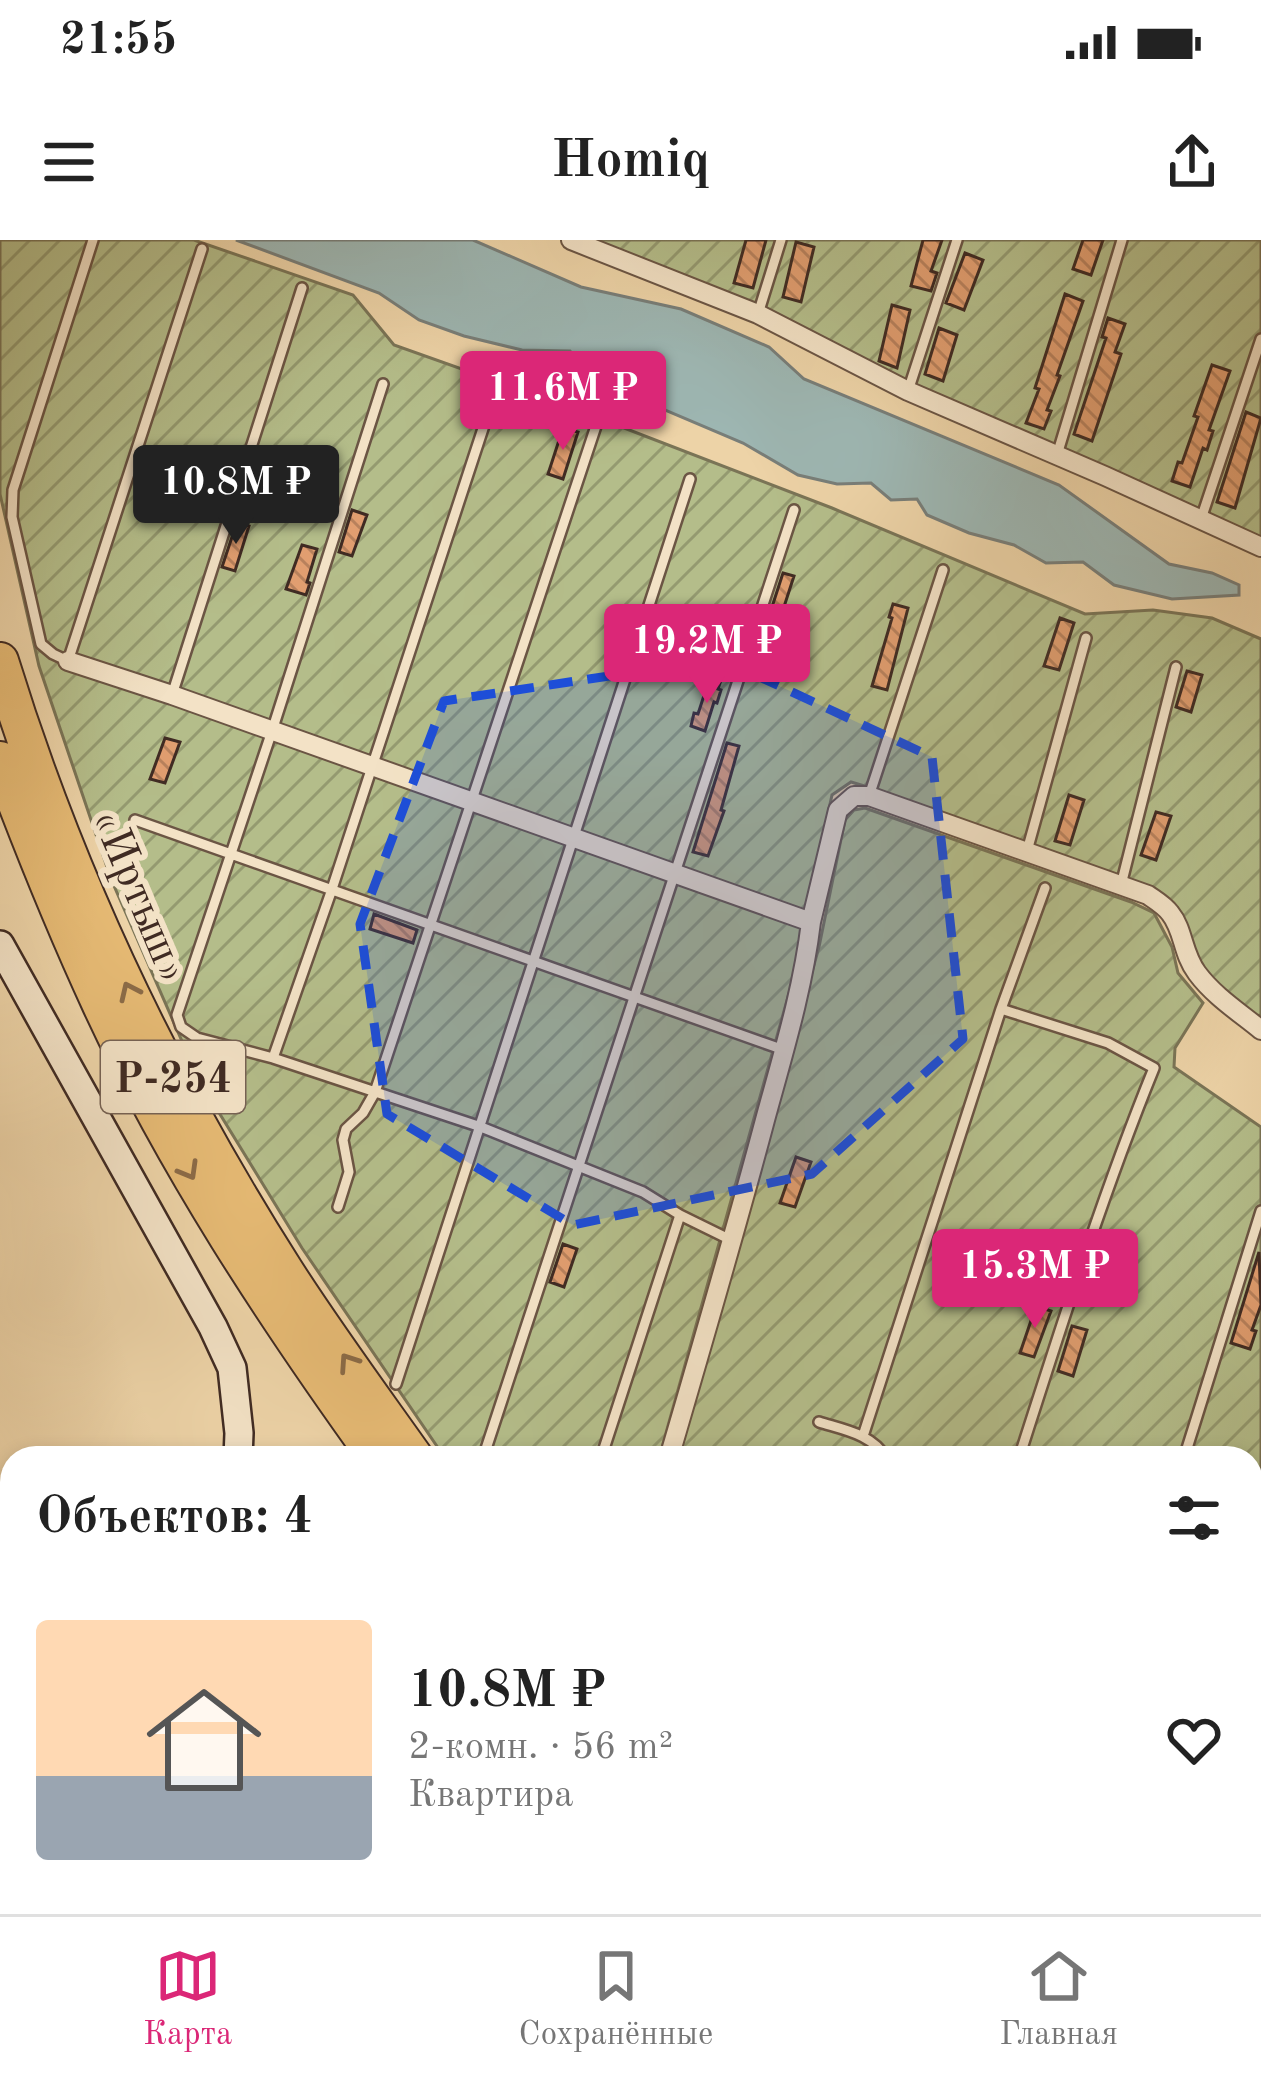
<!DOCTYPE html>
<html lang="ru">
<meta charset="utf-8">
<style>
:root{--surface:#fff;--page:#f6f6f6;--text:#222;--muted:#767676;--line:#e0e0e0;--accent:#db2777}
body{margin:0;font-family:"Old Standard TT",serif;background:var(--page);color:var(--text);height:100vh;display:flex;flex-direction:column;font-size:45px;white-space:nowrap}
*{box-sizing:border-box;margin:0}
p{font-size:39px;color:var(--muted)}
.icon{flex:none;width:66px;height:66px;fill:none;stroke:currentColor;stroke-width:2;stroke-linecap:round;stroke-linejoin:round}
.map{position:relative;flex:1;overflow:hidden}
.details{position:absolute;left:0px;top:1206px;width:1263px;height:468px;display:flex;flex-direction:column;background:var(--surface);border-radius:36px 36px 0 0;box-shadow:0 6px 18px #0003}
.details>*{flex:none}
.price{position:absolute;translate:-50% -102px;padding:0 27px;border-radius:12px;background:var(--accent);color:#fff;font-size:39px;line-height:78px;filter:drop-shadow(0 3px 6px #0008)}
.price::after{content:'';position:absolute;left:50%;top:72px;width:36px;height:27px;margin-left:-18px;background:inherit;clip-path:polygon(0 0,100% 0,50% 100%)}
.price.selected{background:#222;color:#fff}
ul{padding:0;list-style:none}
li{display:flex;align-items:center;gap:36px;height:300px;padding:0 36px}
li span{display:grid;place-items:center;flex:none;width:336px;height:240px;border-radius:12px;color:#555}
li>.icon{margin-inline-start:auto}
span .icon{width:144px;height:144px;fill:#fffc;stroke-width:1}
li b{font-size:51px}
h2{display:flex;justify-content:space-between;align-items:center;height:144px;padding:0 36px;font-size:51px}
.status{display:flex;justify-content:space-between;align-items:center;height:84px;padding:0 60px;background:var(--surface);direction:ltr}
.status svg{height:33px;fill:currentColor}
header{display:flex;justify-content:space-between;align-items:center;height:156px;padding:0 36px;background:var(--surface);font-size:54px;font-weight:800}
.tab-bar{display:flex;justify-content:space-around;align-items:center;height:168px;border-top:3px solid var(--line);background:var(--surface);font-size:33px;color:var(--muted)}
.tab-bar a{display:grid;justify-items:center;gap:6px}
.tab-bar .selected{color:var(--accent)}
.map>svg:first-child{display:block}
.garden{fill:url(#garden-furrows);stroke:#7a7456;stroke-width:3}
.water{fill:#9db6b2;stroke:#787e79;stroke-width:3}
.building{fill:url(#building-back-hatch);stroke:#402b23;stroke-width:3}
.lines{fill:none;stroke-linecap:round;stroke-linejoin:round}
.lane-casing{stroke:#6b5544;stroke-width:14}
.street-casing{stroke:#6b5544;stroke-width:22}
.secondary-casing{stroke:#402b23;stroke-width:32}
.highway-casing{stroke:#402b23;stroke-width:40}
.lane{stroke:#f3e2c6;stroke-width:9}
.street{stroke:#f3e2c6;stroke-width:18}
.secondary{stroke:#f3e2c6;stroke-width:27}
.highway{stroke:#e6ba74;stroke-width:36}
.oneway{stroke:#8b6b47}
.marked{fill:#1d4ed8;fill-opacity:0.2;stroke:#1d4ed8;stroke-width:9;stroke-dasharray:24 15;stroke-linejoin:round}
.labels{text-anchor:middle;stroke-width:12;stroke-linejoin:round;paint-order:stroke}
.shield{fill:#f3e2c6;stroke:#766254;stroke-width:3}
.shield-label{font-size:42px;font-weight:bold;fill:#402b23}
.street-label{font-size:45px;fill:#402b23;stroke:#f3e2c6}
</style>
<div class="status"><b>21:55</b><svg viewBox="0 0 49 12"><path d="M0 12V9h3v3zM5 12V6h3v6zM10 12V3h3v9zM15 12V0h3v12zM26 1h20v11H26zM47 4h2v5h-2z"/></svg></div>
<header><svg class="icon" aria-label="menu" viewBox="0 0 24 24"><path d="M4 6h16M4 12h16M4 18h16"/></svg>Homiq<svg class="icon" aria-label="share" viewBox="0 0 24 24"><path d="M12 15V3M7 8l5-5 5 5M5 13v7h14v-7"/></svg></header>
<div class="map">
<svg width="1261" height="1674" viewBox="0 0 1261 1674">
<defs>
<pattern id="garden-furrows" width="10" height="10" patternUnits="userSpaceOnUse" patternTransform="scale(3)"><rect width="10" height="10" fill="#b4bd8a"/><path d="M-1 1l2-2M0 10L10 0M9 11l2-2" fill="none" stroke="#949a70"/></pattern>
<pattern id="building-back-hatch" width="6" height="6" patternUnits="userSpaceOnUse" patternTransform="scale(3)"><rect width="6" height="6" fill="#e19e70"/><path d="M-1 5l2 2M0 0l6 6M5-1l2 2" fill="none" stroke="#b8815c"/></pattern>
</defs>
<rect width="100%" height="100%" fill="#edd3a7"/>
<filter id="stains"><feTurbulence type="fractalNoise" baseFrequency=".00167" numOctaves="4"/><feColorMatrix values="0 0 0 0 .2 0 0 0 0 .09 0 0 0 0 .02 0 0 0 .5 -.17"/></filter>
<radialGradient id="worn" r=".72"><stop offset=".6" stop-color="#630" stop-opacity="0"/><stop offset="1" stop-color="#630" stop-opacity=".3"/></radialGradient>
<path class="garden" d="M 0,0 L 194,0 L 353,55 L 394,105 L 580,171 L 832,268 L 1085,374 L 1153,370 L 1212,378 L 1261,399 L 1261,775 L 1255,776 L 1204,734 L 1182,675 L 881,551 L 851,542 L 832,555 L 791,746 L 659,1218 L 445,1218 L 302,1008 L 199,840 L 111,639 L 39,426 L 0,254 Z
M 593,0 L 1261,0 L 1261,299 L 948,162 Z
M 865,568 L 1131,662 L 1154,673 L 1172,707 L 1178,733 L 1203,763 L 1175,808 L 1174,827 L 1261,887 L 1261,1674 L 772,1674 L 763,1662 L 1251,1662 L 1251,1218 L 677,1218 L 819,707 L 845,580 L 854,570 Z
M 431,1662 L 494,1662 L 528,1674 L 428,1674 Z
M 554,1662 L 679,1662 L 688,1674 L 549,1674 Z"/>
<path class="water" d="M 236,0 L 473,0 L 581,47 L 681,69 L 769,107 L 804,139 L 1059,245 L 1169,324 L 1212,333 L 1239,345 L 1239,355 L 1172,359 L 1114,345 L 1083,322 L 1046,323 L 1014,305 L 969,293 L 927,275 L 917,259 L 891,260 L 871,243 L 837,244 L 798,235 L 743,203 L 653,165 L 586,132 L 570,111 L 522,110 L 464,96 L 419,80 L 379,53 Z"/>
<path class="building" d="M 746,0 L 766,0 L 753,48 L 734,43 Z
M 923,0 L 942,0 L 931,31 L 937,33 L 931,51 L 911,46 Z
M 1083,0 L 1103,0 L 1091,35 L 1073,29 Z
M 796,2 L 814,7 L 801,62 L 783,57 Z
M 965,13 L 983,20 L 964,70 L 946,63 Z
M 1065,54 L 1083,61 L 1057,135 L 1060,136 L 1047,170 L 1051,171 L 1044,189 L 1026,183 L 1039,149 L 1035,148 Z
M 892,65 L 910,70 L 897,128 L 879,121 Z
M 1108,78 L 1125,84 L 1115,112 L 1121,114 L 1092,201 L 1074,194 L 1106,98 L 1102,97 Z
M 939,88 L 957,95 L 943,141 L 925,134 Z
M 1212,125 L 1230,131 L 1209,190 L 1213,191 L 1207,210 L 1203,208 L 1190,247 L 1172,241 L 1178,222 L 1182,223 L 1198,177 L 1194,176 Z
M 1246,172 L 1261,178 L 1235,268 L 1217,262 Z
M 563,188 L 578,192 L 563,239 L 548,234 Z
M 352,270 L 367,275 L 352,316 L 339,312 Z
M 237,282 L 249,286 L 235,331 L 222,327 Z
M 302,305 L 317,309 L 307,342 L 310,343 L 306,355 L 286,349 Z
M 783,333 L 794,336 L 782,373 L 771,370 Z
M 893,364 L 908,368 L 887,450 L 872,446 L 892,378 L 889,377 Z
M 1060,378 L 1074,383 L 1059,430 L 1044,426 Z
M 1187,431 L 1202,435 L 1191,472 L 1176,467 Z
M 709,440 L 720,443 L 718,449 L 721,450 L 717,463 L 714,462 L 705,491 L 691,486 L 694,473 L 698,474 Z
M 165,498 L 180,502 L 165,543 L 150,539 Z
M 727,503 L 739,506 L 721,570 L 724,571 L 708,616 L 693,612 Z
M 1069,555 L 1084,560 L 1070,605 L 1055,601 Z
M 1156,572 L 1171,576 L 1156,620 L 1141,615 Z
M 374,674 L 417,690 L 413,703 L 370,689 Z
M 796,917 L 811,922 L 795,967 L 780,963 Z
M 563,1004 L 577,1009 L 564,1047 L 550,1042 Z
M 1259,1012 L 1261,1065 L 1252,1090 L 1256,1091 L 1250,1109 L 1231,1103 Z
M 1036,1066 L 1051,1071 L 1034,1117 L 1020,1113 Z
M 1072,1086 L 1087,1090 L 1073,1136 L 1058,1131 Z"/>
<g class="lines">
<defs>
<path id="lane" d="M 93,0 L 13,250 L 12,277 L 41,404 L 53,414 L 68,421 L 202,9
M 758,74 L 781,0
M 383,144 L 272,491 L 177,775 L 181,787 L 197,798 L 273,818 L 481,887 L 643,952 L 680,975 L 733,1001
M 908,151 L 957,0
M 1057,215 L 1122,0
M 1201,279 L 1261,99
M 172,455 L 302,48
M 869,556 L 943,330
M 135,580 L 784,810
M 1027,611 L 1086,398
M 1121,645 L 1176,427
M 1001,769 L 1108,803 L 1154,828 C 1102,956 1061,1087 1019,1218
M 273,818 L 331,652 L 494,155
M 338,967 L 349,932 L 343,900 L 346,889 L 363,873 L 375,852 L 597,183
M 396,1144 L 690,239
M 819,1182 C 845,1190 872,1194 886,1218
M 863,1196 L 1001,769 L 1045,648
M 483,1218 L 794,270
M 601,1218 L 680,975
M 1184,1218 L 1261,971
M 1251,1466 L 1261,1439
M 854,1674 L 858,1662
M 1016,1674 L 1019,1662
M 1182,1674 L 1186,1662"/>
<path id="street" d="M 571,0 L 758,74 L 908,151 L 1105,236 L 1261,307
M 68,421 L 172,455 L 811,682 L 838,570 L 854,556 L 869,556 L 1148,655 C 1155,660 1164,665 1170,673 C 1184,690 1182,713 1197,733 C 1214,756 1239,772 1261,790
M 669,1218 C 702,1105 735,993 765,880 C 783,814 803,749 811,682
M 784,1662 L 794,1674"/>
<path id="secondary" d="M 0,705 L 213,1087 L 232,1128 L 239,1193 L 238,1218
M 219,1674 L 219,1662"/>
<path id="highway" d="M 0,421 C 66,636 164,841 285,1031 C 326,1095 371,1156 415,1218
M 0,520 C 31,603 64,685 101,765 C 175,925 274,1075 377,1218
M 702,1662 L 711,1674
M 742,1662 L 751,1674"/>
</defs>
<use href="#lane" class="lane-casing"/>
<use href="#street" class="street-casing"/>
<use href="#secondary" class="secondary-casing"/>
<use href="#highway" class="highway-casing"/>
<use href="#lane" class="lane"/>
<use href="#street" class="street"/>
<use href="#secondary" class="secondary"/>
<use href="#highway" class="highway"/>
</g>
<defs><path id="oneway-chevron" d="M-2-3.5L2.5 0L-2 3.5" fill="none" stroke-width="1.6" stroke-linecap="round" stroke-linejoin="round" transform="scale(3)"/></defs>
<g class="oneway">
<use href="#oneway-chevron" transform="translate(129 751) rotate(-115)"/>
<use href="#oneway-chevron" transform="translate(189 931) rotate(60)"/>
<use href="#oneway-chevron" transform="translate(348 1122) rotate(-124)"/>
</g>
<path class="marked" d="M 721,419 L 932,517 L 963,799 L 812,934 L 573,985 L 387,874 L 360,684 L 444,461 Z"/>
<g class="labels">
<rect class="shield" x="101" y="801" width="144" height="72" rx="9"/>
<g class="shield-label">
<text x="173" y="852">Р-254</text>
</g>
<g class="street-label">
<text transform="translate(142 655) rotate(67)" y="16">«Иртыш»</text>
</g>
</g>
<rect width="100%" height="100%" filter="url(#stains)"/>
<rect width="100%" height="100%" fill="url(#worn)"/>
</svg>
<b class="price" style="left:563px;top:213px">11.6M ₽</b>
<b class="price selected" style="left:236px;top:307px">10.8M ₽</b>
<b class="price" style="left:707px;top:466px">19.2M ₽</b>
<b class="price" style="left:1035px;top:1091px">15.3M ₽</b>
<section class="details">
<h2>Объектов: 4<svg class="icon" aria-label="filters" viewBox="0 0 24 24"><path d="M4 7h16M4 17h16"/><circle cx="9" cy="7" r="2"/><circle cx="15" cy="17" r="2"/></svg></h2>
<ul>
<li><span style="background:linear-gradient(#ffd9b3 65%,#9aa5b1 0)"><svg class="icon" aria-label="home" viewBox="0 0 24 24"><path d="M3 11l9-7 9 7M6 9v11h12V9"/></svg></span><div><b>10.8M ₽</b><p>2-комн. · 56 m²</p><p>Квартира</p></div><svg class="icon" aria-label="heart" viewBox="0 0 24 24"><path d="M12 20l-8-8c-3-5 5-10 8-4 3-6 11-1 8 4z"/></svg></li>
</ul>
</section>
</div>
<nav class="tab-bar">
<a class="selected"><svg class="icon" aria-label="map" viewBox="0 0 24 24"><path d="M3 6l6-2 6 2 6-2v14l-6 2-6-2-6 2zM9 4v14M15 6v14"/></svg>Карта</a>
<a><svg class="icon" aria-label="saved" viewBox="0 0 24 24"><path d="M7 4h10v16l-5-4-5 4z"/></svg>Сохранённые</a>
<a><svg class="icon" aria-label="home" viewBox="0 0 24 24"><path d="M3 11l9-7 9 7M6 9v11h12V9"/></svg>Главная</a>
</nav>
